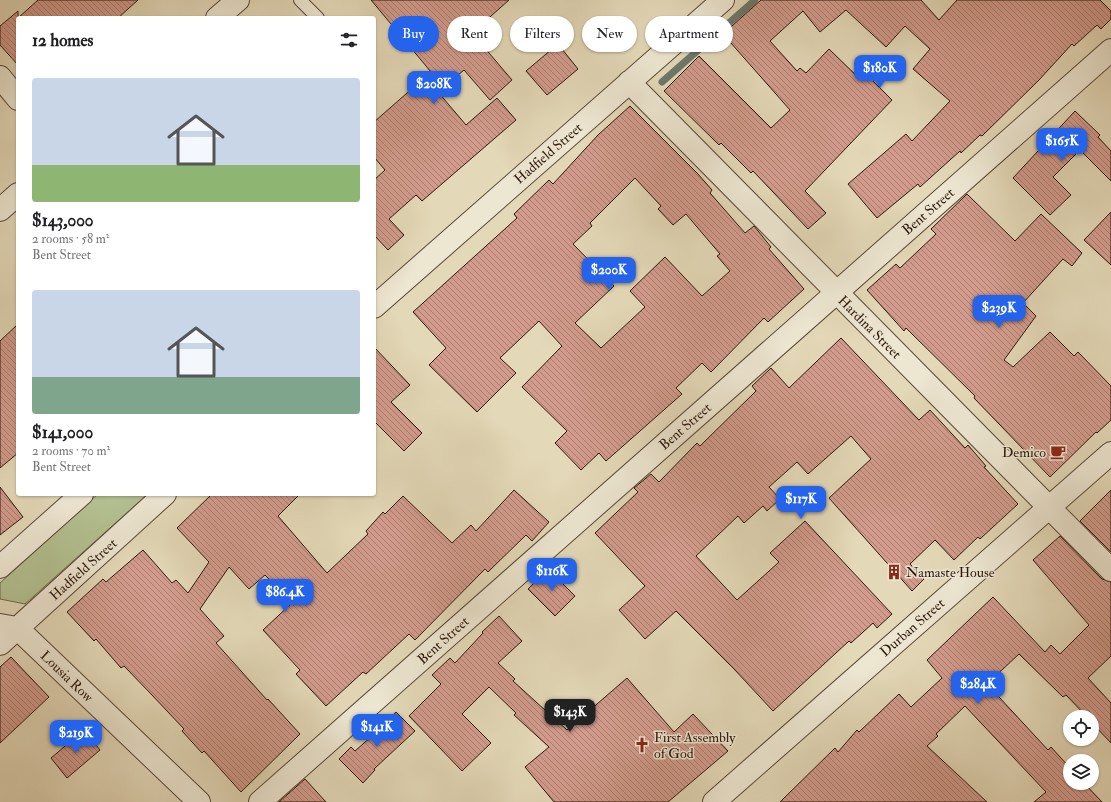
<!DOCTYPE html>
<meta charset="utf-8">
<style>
:root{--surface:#fff;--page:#f2f2f2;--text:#202124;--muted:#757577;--accent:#2563eb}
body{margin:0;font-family:"IM FELL Double Pica",serif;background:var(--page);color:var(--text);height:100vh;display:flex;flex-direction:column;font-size:15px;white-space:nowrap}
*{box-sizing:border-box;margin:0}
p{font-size:13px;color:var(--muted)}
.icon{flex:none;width:22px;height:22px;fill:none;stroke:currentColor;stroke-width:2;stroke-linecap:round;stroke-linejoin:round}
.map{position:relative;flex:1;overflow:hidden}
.details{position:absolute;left:16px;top:16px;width:360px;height:480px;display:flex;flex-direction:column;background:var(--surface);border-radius:4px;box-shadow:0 1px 3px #0004}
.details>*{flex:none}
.hud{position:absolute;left:388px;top:16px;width:380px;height:36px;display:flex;gap:8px}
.controls{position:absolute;left:1063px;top:710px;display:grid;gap:8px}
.controls a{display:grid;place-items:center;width:36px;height:36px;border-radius:50%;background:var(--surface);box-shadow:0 1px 3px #0004;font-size:20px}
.price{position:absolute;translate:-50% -34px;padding:0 9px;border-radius:8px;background:var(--accent);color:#fff;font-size:13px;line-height:26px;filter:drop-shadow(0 1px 2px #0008)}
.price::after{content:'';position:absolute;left:50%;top:24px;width:12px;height:9px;margin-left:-6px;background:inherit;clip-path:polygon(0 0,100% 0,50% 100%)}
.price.active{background:#222;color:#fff}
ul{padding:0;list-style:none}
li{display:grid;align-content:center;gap:8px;height:212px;padding:0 16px}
li span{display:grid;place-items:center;height:124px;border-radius:4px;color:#555}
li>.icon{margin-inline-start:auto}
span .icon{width:72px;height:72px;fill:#fffc;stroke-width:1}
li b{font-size:17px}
h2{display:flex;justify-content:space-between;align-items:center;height:48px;padding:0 16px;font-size:17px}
.tag{padding:0 14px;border-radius:18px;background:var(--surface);box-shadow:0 1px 3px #0004;font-size:14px;line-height:36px}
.tag.active{background:var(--accent);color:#fff}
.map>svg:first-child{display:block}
.grass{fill:#b3bf90;stroke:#706c4e}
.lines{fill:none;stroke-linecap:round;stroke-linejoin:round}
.stream{stroke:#6c796b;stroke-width:7}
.building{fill:url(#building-back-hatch);stroke:#2d180c;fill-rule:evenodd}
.service-casing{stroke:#5a4837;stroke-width:14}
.minor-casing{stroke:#5a4837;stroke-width:24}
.tertiary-casing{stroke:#5a4837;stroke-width:24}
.service{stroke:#ede6d1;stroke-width:12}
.minor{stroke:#ede6d1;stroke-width:22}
.tertiary{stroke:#ede6d1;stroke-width:22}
.labels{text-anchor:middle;stroke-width:3;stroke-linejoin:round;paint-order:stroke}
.street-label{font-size:14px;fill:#2d180c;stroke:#ede6d1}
.poi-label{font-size:14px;fill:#2d180c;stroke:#ede6d1;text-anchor:start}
</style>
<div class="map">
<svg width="1111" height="802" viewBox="0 0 1111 802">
<defs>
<pattern id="building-back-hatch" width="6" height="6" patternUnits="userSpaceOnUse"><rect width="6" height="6" fill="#d29b8c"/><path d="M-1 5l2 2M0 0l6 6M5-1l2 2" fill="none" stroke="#ab7d71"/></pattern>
</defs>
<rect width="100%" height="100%" fill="#e3d8b8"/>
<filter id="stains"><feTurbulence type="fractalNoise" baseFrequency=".005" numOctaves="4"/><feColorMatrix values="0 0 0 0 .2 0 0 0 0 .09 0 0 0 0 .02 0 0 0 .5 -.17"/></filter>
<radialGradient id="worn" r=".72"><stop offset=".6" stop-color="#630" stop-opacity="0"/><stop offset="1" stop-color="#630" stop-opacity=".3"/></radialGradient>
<path class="grass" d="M 98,494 L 148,494 L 25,604 L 0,599 L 0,583 Z"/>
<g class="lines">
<path class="stream" d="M 662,82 L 755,0"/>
</g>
<path class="building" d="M 38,0 L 138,0 L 118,18 L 18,18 Z
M 371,0 L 509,0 L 472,33 L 512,80 L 490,100 L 464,70 L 438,92 L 466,125 L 497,98 L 516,120 L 422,201 L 416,195 L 389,219 L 404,235 L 388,250 L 374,235 L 374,180 L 385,170 L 374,157 L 374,122 L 431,72 Z
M 761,0 L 921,0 L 939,20 L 957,0 L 1100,0 L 1111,11 L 1111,19 L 1101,29 L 1097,25 L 1074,46 L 1072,44 L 1039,80 L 982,136 L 980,135 L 961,153 L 960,151 L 920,187 L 918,184 L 877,218 L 848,184 L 906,134 L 912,141 L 950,101 L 913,69 L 930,49 L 905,26 L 886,47 L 846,10 L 820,32 L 803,11 L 770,41 L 797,71 L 800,68 L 806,73 L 829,49 L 861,80 L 867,75 L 892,100 L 805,191 L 826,213 L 808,229 L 753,171 L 751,173 L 721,143 L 719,145 L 664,91 L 699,56 L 771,128 L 790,110 L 723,34 Z
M 18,11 L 18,65 L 0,45 L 0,26 Z
M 558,44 L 578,69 L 547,95 L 526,71 Z
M 630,106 L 698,174 L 712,190 L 710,193 L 745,233 L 754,226 L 771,247 L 769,249 L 804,289 L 768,322 L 764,318 L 711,372 L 702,363 L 676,388 L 682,394 L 606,461 L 599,453 L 581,470 L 555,443 L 567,431 L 522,387 L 562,346 L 539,321 L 500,358 L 516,373 L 477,412 L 429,365 L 446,348 L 413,312 L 517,218 L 514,214 L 549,180 L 553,184 L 598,135 ZM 635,178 L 661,206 L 658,209 L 673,225 L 686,214 L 720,254 L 717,256 L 730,271 L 702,296 L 665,257 L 630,291 L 645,307 L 601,348 L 575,323 L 614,286 L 573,244 L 592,226 L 590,223 Z
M 1075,111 L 1100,135 L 1098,137 L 1111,151 L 1111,181 L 1080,150 L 1053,177 L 1071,195 L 1050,215 L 1013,178 Z
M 967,194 L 1015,241 L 1041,214 L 1082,253 L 1072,266 L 1063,259 L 1023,303 L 1036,316 L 1004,360 L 1013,367 L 1050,332 L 1074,356 L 1078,352 L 1111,386 L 1111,420 L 1097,433 L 1096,432 L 1050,477 L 974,398 L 975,396 L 906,328 L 904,331 L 867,290 L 896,264 L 900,268 L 936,234 L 931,229 Z
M 1111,212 L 1111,265 L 1084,240 Z
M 18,324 L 18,453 L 0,468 L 0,341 Z
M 841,338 L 919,420 L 930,410 L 965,448 L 968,445 L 986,466 L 984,467 L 1018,504 L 980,539 L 978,537 L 954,560 L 935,540 L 910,564 L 924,579 L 912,591 L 829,498 L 871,459 L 851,436 L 808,474 L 797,462 L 769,487 L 780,499 L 767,511 L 763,506 L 744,523 L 738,516 L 696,556 L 737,600 L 779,562 L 770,553 L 805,521 L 892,614 L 877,628 L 873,623 L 851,643 L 849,641 L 773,711 L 734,669 L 676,611 L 645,639 L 619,610 L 645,586 L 595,533 L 638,492 L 634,488 L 651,474 L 659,482 L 697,443 L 700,446 L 756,391 L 752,386 L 771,368 L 789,388 Z
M 374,347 L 410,385 L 391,402 L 422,433 L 404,451 L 374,421 Z
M 0,487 L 23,517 L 0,535 Z
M 514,490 L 549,522 L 532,541 L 526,535 L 488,572 L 485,569 L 415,640 L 409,634 L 366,674 L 363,672 L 326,706 L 296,674 L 300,670 L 263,630 L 292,603 L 265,575 L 249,589 L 229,567 L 200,609 L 224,636 L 216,643 L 267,700 L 268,699 L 300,734 L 241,792 L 204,751 L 202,753 L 182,731 L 184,729 L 151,694 L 124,666 L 121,668 L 96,639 L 94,641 L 67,612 L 103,579 L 106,582 L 143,550 L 172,583 L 176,580 L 188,593 L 209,562 L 177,528 L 212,494 L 300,494 L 278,516 L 327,573 L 368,534 L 366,531 L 383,512 L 385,514 L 403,496 L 452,543 L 471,525 L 476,531 Z
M 1111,490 L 1111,552 L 1080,521 Z
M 1060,536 L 1102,579 L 1111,582 L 1111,656 L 1088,678 L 1111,703 L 1111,743 L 1092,723 L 1092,717 L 1087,717 L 1066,695 L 1063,697 L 1019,654 L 987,684 L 1048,750 L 1051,747 L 1070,768 L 1070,783 L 1084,783 L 1102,802 L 1034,802 L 1046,792 L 965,706 L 936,734 L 938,736 L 927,746 L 987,802 L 780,802 L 835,748 L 838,752 L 857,730 L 859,732 L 899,694 L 911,707 L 942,678 L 927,660 L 993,597 L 1045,652 L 1051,645 L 1060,654 L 1089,625 L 1033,560 Z
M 548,569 L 575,596 L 555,616 L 528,589 Z
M 499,616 L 522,641 L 498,663 L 515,679 L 513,681 L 567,730 L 627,678 L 674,732 L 693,714 L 728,751 L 668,802 L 554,802 L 525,767 L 549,747 L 514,715 L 516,713 L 489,687 L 462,714 L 491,743 L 462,771 L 409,716 L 441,684 L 432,675 L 450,658 L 455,663 L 483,633 L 482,632 Z
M 11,657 L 49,697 L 0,743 L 0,667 Z
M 396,712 L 415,731 L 374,769 L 375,770 L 363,783 L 339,759 L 351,747 L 355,751 L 382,727 L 381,726 Z
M 84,730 L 100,750 L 67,778 L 51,758 Z
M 305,779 L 326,802 L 279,802 Z"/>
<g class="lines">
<defs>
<path id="service" d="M 300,0 L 318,18"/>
<path id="minor" d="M 217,18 L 238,0
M 0,77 L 18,99
M 629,82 L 1111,570
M 0,210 L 18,194
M 374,307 L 723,0
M 0,567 L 82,494
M 0,625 L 17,628 L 199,802
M 0,644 L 165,494
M 260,802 L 1111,50"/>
<path id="tertiary" d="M 714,802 L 1111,453"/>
</defs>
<use href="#service" class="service-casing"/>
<use href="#minor" class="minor-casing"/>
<use href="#tertiary" class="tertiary-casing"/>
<use href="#service" class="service"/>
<use href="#minor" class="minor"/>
<use href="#tertiary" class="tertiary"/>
</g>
<defs>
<symbol id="cafe-bare" viewBox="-9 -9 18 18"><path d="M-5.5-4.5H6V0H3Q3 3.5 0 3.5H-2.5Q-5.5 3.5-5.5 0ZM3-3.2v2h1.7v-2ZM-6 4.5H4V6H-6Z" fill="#8f2418" stroke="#ede6d1" stroke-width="2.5" paint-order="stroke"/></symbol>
<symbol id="building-bare" viewBox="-9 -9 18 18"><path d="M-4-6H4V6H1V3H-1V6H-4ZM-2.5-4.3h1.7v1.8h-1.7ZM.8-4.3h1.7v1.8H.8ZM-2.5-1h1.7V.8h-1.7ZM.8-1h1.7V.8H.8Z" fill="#8f2418" stroke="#ede6d1" stroke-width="2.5" paint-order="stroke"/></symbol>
<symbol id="church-bare" viewBox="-9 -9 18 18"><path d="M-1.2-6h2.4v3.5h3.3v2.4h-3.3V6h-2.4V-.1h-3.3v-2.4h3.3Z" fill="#8f2418" stroke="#ede6d1" stroke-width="2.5" paint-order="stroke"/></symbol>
</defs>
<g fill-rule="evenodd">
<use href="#cafe-bare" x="1047" y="441" width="22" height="22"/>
<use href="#building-bare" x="883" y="561" width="22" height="22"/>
<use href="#church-bare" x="631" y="734" width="22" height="22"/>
</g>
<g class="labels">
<g class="street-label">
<text transform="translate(548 153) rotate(-41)" y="5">Hadfield Street</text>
<text transform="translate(928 211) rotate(-41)" y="5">Bent Street</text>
<text transform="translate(870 327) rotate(45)" y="5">Hardina Street</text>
<text transform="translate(685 426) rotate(-41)" y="5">Bent Street</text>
<text transform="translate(83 569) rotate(-42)" y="5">Hadfield Street</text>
<text transform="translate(912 627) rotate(-41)" y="5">Durban Street</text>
<text transform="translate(443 640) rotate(-42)" y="5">Bent Street</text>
<text transform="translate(67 676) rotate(44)" y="5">Lousia Row</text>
</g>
<g class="poi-label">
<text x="1046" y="457" text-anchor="end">Demico</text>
<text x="906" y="577">Namaste House</text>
<text x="654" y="742">First Assembly<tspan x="654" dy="16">of God</tspan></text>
</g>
</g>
<rect width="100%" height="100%" filter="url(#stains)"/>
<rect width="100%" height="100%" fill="url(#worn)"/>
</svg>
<div class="controls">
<a><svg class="icon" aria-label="locate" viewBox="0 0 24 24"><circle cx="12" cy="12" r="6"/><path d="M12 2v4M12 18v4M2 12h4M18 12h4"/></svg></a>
<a><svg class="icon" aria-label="layers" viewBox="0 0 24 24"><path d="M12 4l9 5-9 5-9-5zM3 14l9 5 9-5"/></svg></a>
</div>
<b class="price" style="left:880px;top:89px">$180K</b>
<b class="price" style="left:434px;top:105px">$208K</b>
<b class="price" style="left:1062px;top:162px">$165K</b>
<b class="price" style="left:609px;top:291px">$200K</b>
<b class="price" style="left:999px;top:329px">$239K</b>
<b class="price" style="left:801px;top:520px">$117K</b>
<b class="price" style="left:552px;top:592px">$116K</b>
<b class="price" style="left:285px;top:613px">$86.4K</b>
<b class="price" style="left:978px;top:705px">$284K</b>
<b class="price active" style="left:570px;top:733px">$143K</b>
<b class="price" style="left:377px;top:748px">$141K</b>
<b class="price" style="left:76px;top:754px">$219K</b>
<div class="hud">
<a class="tag active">Buy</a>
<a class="tag">Rent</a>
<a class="tag">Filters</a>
<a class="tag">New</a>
<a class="tag">Apartment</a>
</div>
<section class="details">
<h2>12 homes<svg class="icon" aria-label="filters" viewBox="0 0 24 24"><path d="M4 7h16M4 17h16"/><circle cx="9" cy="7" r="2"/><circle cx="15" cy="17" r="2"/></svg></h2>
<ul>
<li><span style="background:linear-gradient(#c9d6e8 70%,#8fb573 0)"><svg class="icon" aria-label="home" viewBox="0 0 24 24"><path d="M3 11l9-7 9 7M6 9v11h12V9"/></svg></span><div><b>$143,000</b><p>2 rooms · 58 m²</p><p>Bent Street</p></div></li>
<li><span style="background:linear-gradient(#c9d6e8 70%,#7fa58c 0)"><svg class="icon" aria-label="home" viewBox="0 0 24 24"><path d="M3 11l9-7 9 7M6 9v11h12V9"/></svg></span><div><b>$141,000</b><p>2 rooms · 70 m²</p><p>Bent Street</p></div></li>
</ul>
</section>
</div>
